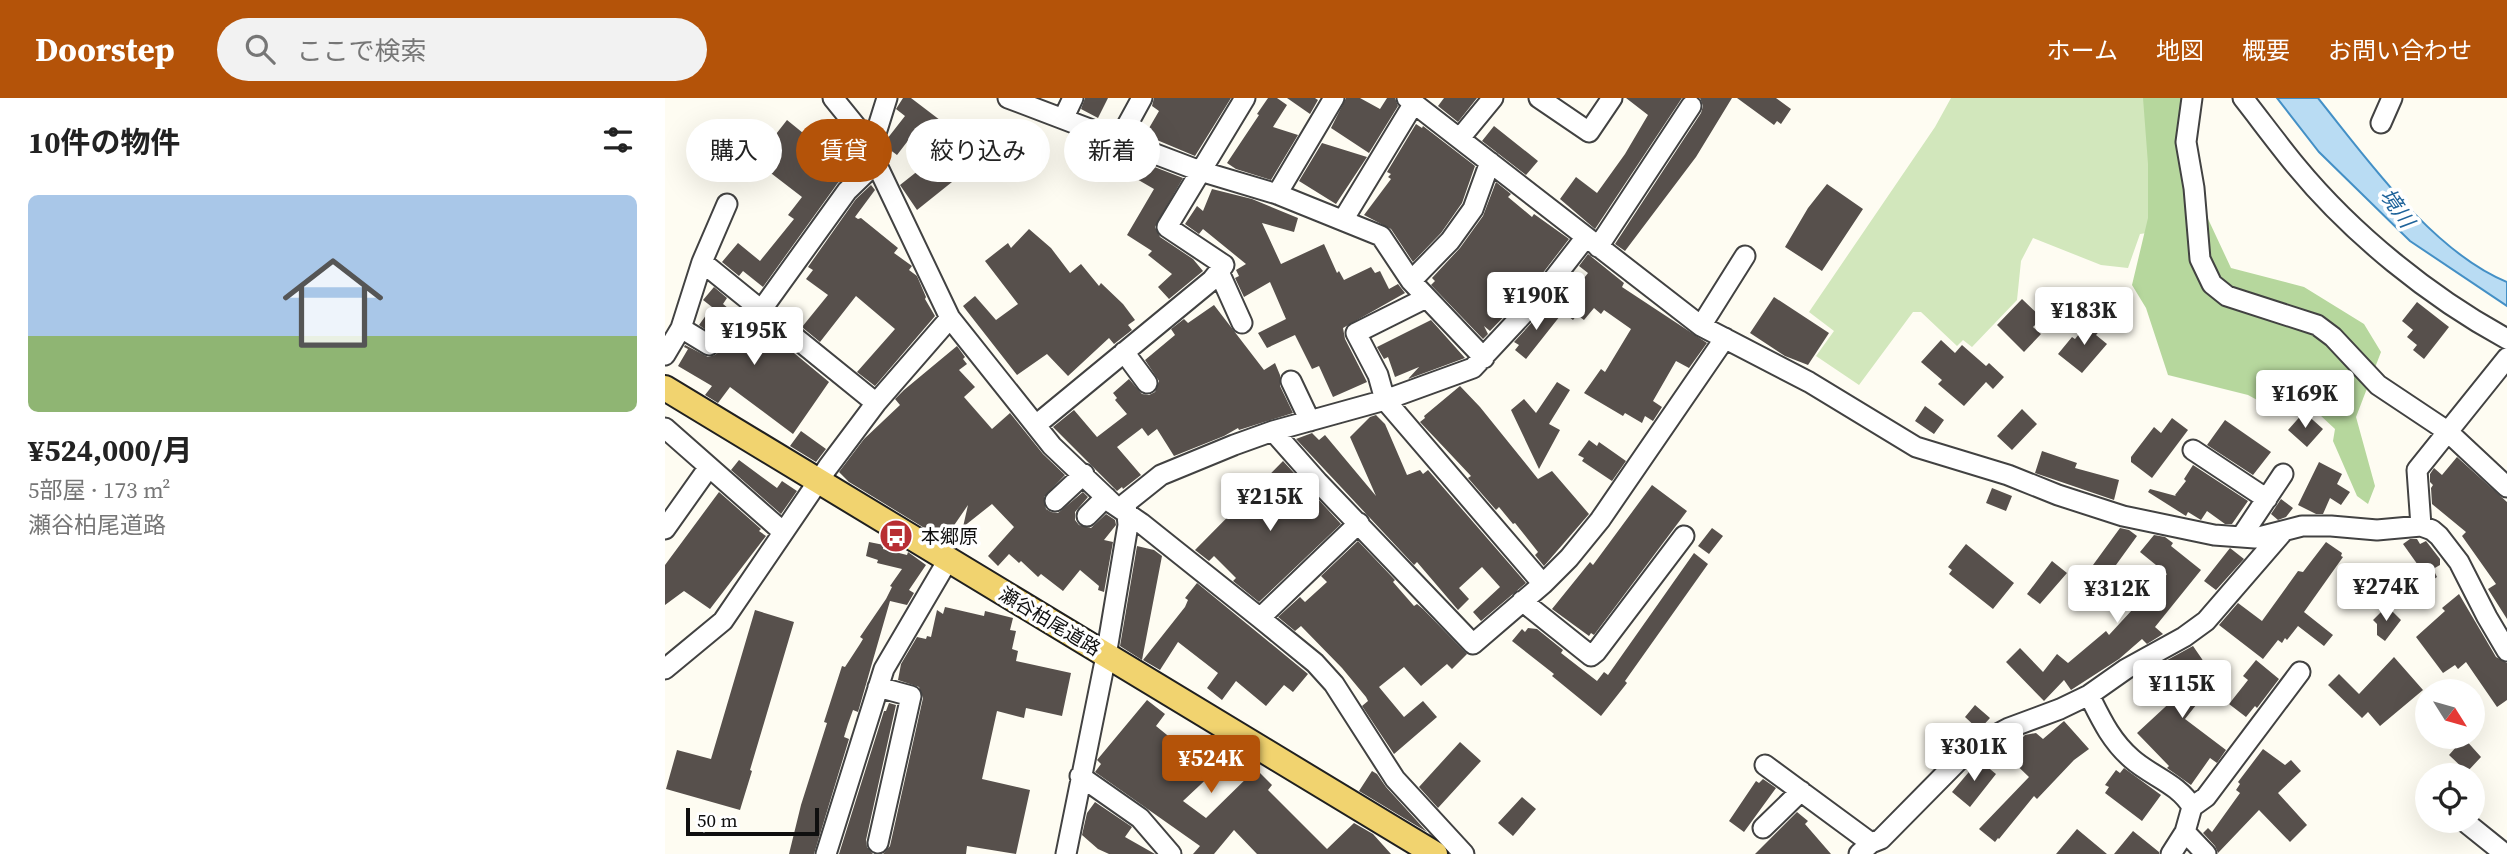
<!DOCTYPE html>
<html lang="ja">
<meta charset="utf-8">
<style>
:root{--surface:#fff;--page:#f2f2f2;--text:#222;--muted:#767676;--line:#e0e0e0;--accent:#b45309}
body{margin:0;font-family:"Source Serif 4","Noto Sans JP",serif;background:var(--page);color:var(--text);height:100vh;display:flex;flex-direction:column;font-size:26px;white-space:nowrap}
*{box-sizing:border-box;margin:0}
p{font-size:23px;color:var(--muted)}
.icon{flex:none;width:38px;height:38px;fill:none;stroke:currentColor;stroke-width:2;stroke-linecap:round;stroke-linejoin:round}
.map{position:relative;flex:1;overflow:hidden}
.sheet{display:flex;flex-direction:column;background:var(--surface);width:665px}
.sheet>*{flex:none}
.guide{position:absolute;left:21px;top:21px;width:665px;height:63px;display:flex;gap:14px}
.needle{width:46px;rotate:127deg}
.tools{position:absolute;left:1750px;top:581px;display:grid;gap:14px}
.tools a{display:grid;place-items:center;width:70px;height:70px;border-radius:50%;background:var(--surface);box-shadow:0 7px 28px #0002;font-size:35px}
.scale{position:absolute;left:21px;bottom:18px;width:133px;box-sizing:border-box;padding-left:7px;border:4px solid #0f0f0f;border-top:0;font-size:19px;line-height:24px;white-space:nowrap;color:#0f0f0f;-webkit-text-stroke:5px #fff;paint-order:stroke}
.price{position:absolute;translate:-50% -60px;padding:0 16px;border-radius:7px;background:#fff;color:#222;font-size:23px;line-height:46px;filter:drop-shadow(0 2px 4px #0008)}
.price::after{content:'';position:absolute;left:50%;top:42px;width:21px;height:16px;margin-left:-10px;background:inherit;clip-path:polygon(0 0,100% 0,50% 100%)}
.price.current{background:var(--accent);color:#fff}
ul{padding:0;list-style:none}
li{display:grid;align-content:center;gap:14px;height:371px;padding:0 28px}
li+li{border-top:2px solid var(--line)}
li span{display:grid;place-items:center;height:217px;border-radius:10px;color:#555}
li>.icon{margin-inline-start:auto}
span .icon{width:126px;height:126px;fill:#fffc;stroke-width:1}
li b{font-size:30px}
h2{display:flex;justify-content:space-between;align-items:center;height:84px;padding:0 28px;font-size:30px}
.tag{padding:0 24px;border-radius:32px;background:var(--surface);box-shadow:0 7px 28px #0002;font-size:24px;line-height:63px}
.tag.current{background:var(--accent);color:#fff}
header{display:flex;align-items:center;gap:42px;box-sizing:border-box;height:98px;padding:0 35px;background:var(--accent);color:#fff}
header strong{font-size:33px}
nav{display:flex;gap:38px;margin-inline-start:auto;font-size:24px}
.search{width:490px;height:63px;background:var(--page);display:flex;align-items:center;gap:18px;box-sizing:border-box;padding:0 24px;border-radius:38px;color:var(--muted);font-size:26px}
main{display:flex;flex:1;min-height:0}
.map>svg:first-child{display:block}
.green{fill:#d2e7bc}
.forest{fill:#b6d79d}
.water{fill:#b9dcf3;stroke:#4490c6;stroke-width:2}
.building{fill:#57504c}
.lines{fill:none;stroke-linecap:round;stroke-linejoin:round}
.minor-casing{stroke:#424242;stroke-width:23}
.major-casing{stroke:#202020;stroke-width:28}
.minor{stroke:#fff;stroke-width:19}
.major{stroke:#f1d36f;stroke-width:24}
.labels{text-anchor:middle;stroke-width:7;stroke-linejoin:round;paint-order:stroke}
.poi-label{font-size:19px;fill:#0f0f0f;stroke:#fff;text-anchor:start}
.street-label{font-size:19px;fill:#0f0f0f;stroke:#fff}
.water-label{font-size:21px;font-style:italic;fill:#1e639a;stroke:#fff}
</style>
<header>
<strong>Doorstep</strong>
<div class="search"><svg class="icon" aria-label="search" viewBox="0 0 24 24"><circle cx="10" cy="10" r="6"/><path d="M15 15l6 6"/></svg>ここで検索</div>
<nav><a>ホーム</a><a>地図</a><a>概要</a><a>お問い合わせ</a></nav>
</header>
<main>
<section class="sheet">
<h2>10件の物件<svg class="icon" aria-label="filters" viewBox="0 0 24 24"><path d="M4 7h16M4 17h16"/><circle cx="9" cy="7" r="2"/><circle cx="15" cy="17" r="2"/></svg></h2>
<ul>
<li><span style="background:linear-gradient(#a9c7e8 65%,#8fb573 0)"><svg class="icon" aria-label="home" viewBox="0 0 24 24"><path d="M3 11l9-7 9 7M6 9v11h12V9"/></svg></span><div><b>¥524,000/月</b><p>5部屋 · 173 m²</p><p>瀬谷柏尾道路</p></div></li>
</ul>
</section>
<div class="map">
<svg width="1842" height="756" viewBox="0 0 1842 756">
<rect width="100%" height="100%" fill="#fefcf2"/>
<path class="green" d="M 1286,0 L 1493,0 L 1489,134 L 1475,136 L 1463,170 L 1436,167 L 1368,140 L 1356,163 L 1352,202 L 1307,249 L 1298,242 L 1292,248 L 1256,214 L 1248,214 L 1194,287 L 1151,258 L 1169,233 L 1144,214 L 1270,29 Z"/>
<path class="forest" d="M 1478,0 L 1520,0 L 1537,108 L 1566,170 L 1639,189 L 1699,226 L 1716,254 L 1691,319 L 1710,388 L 1703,406 L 1692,398 L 1668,343 L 1670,331 L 1641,304 L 1620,317 L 1583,297 L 1503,277 L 1481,210 L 1467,187 L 1483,120 L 1483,66 Z"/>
<path class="water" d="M 1612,0 L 1653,0 C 1702,61 1768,154 1842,184 L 1842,208 L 1745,143 L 1654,54 Z"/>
<path class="building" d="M 238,0 L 246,0 L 288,32 L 309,47 L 311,44 L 322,53 L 309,70 L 307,68 L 252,112 L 235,87 L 283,49 L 255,27 L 232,57 L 220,48 L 222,41 L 240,18 L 231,11 Z
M 420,0 L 443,0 L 433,20 L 416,11 Z
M 489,0 L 566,0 L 530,58 L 480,37 L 494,13 L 487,8 Z
M 603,0 L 612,0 L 622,7 L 608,29 L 633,37 L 606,82 L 571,71 L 562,65 L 594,17 L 592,16 Z
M 622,0 L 650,0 L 653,2 L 645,16 Z
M 681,0 L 695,0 L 715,11 L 722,0 L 730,0 L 733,8 L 704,55 L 666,30 Z
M 779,0 L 812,0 L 793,24 L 773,8 Z
M 961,0 L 1017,0 L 930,131 L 895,101 L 911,79 L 932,95 L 960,56 L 983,17 Z
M 1035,0 L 1067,0 L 1031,59 L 960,153 L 950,146 L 1036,15 L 1038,8 Z
M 1072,0 L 1111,0 L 1126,11 L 1116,26 L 1112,23 L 1109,27 Z
M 122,22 L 154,48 L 171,28 L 181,37 L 197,61 L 172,86 L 98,189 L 78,173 L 74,178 L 57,164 L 73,145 L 95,163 L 129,121 L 123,117 L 137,99 L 90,63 Z
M 751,26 L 757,30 L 758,28 L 810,68 L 797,105 L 776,135 L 748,164 L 726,131 L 699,117 L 726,81 L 723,79 L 726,76 L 722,74 Z
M 829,28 L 873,63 L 861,77 L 817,43 Z
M 657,45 L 702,59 L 671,106 L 634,83 Z
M 479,65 L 518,80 L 490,129 L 495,139 L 528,161 L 538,173 L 504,201 L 493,189 L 507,176 L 483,157 L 487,153 L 462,137 L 489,91 L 470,80 Z
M 831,84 L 846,96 L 843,99 L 867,119 L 869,116 L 904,141 L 867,189 L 825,233 L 819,228 L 823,236 L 818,241 L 766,187 L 770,183 L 767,180 L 795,150 L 818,118 Z
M 1162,86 L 1198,111 L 1157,173 L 1120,149 L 1143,110 Z
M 206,87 L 210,92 L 190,119 L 193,121 L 196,120 L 233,150 L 229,155 L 247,168 L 244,172 L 252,178 L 261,199 L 260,201 L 270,218 L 210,288 L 192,274 L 230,231 L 191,198 L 155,244 L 137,229 L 163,197 L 141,181 L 148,172 L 143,169 L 191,101 Z
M 547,91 L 587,101 L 633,120 L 629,134 L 597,125 L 616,166 L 659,146 L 672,175 L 674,173 L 679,182 L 706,169 L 710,175 L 715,173 L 724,191 L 733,186 L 740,195 L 678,230 L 680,241 L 702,284 L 668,299 L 654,268 L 647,271 L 630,237 L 602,250 L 593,235 L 621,221 L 605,184 L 579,199 L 570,180 L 574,178 L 571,172 L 581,166 L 538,131 L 534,136 L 520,126 L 532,108 L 538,113 Z
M 364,131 L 386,150 L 405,175 L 416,166 L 434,188 L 436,185 L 458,206 L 470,222 L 463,227 L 467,232 L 449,246 L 444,240 L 403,278 L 382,256 L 352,277 L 298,208 L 310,198 L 331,222 L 353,206 L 320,163 L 343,145 L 346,150 Z
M 923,156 L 959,185 L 957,189 L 1042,245 L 1024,270 L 1011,263 L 988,303 L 997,309 L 988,323 L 980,318 L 977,325 L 960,315 L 958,318 L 919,295 L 936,271 L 940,274 L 966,231 L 939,212 L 936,216 L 929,210 L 919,222 L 912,217 L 908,222 L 893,210 L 903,197 L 905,198 L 923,175 L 914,168 Z
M 49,189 L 62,200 L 58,206 L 79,223 L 83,217 L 164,284 L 128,336 L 65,289 L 53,305 L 40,297 L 47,288 L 13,268 L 23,251 L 19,249 L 20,247 L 43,259 L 50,257 L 55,253 L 54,241 L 34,227 L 47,209 L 38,202 Z
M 1109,199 L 1164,235 L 1143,267 L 1120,258 L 1085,235 Z
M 1357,201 L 1377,220 L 1368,229 L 1376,236 L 1359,254 L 1332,227 Z
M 1752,204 L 1784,229 L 1759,261 L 1748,252 L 1752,247 L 1742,239 L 1748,232 L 1737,223 Z
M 549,207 L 599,272 L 610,265 L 615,277 L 615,288 L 628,315 L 574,332 L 573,330 L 559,338 L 509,358 L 492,331 L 483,338 L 477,330 L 452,349 L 476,377 L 458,391 L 457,389 L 452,393 L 388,329 L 409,312 L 432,339 L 462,316 L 450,302 L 452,300 L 448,295 L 464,281 L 477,296 L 484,297 L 490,294 L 494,283 L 480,262 L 510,237 L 506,231 L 519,221 L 523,225 Z
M 882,208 L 895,218 L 861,261 L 850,252 L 854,247 L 849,244 Z
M 1428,219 L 1439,228 L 1431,237 L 1442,246 L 1417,275 L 1393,256 L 1407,239 L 1410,241 Z
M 766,222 L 800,260 L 743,281 L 754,269 L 730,279 L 723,259 L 719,261 L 712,249 Z
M 1276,242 L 1290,255 L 1297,247 L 1321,268 L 1324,265 L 1339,279 L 1328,291 L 1321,284 L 1299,308 L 1273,286 L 1277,282 L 1256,264 Z
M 292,248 L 300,259 L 298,261 L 302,266 L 294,272 L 310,289 L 299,299 L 327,331 L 345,315 L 378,356 L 400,377 L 379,399 L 381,411 L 386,414 L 393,415 L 418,394 L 423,399 L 410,414 L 410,422 L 414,427 L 426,430 L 441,416 L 450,422 L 451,427 L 439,442 L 448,444 L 439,494 L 433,492 L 434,488 L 415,472 L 398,493 L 376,476 L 373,479 L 356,463 L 354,465 L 344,456 L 333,468 L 323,458 L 349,429 L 327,406 L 298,429 L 303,407 L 279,442 L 184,384 L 174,374 L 199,341 L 235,307 L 230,301 L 239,292 Z
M 892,284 L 905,292 L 884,326 L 895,332 L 874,371 L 846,312 L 859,301 L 871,315 Z
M 795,288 L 815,309 L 873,381 L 887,373 L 924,416 L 879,468 L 870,457 L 873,454 L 850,425 L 848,426 L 834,409 L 831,412 L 803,380 L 806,378 L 755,324 L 760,320 L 759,318 Z
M 1260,308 L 1279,322 L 1269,336 L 1250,323 Z
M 1357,311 L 1372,326 L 1347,352 L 1332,338 Z
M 1639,314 L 1658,331 L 1642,349 L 1623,332 Z
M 711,317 L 720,326 L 742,377 L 755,372 L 758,376 L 763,372 L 861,485 L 816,523 L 808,514 L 835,489 L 817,469 L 794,490 L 804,501 L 793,512 L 752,464 L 749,467 L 631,341 L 647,335 L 654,342 L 660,337 L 711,398 L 685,339 L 705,319 Z
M 1507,320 L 1523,332 L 1487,380 L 1466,364 L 1466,359 L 1489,329 L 1496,335 Z
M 1560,322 L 1606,354 L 1588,377 L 1542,347 Z
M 136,333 L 161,351 L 151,364 L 125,348 Z
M 924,342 L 932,348 L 934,344 L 961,363 L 947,383 L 917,363 L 919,360 L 913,357 Z
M 1377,353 L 1412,365 L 1410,370 L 1454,382 L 1449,402 L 1370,375 Z
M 1792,359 L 1842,404 L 1842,521 L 1823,491 L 1831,486 L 1797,438 L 1801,434 L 1767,406 L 1766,390 L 1768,387 L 1765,384 L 1765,376 L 1769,370 L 1777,377 Z
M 74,362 L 112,390 L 117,383 L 132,393 L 116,416 L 66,372 Z
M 618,363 L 676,426 L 594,504 L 568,483 L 571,480 L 549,458 L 544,463 L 530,452 Z
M 1654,364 L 1677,376 L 1672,386 L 1685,394 L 1676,407 L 1665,400 L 1658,416 L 1651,416 L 1633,407 Z
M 1528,367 L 1583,403 L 1567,426 L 1560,426 L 1542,413 L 1536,422 L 1523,414 L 1521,418 L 1483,394 L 1485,391 L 1511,398 L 1510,397 L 1521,383 L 1519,381 Z
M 987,387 L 1022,413 L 929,537 L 926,535 L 924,538 L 887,511 L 925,464 L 928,467 Z
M 1327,390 L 1347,398 L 1341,413 L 1321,405 Z
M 54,394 L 96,431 L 94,433 L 101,438 L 45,511 L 19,493 L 0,507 L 0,467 Z
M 1616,401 L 1628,410 L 1621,419 L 1613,422 L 1606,416 Z
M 1047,430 L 1058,438 L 1044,456 L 1033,448 Z
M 1455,430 L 1464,432 L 1472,438 L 1443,478 L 1428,467 Z
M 1489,437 L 1500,439 L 1508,445 L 1506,448 L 1536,472 L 1490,529 L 1498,536 L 1482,546 L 1477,541 L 1454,561 L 1406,592 L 1399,582 L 1379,603 L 1341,564 L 1355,550 L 1378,574 L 1392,556 L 1403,565 L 1441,533 L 1444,537 L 1467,512 L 1442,493 L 1452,480 L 1481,502 L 1502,476 L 1475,454 Z
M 1745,441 L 1752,441 L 1755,446 L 1761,443 L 1775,461 L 1775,467 L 1768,471 L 1772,479 L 1765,484 L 1738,446 Z
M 693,443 L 730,482 L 728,484 L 749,508 L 752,506 L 758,511 L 802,556 L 787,571 L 782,566 L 756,588 L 739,569 L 714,589 L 739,619 L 758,603 L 772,619 L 729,656 L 697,608 L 703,603 L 701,599 L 677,570 L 636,528 L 630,533 L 613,519 L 635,499 L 640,504 L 662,484 L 656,478 Z
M 204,444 L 219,447 L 218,451 L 242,457 L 243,454 L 261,467 L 244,492 L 249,495 L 242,507 L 225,503 L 193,614 L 188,612 L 183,626 L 179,639 L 184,641 L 149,756 L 124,756 L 136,707 L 162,625 L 159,624 L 177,568 L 180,569 L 195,546 L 198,541 L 195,539 L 221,501 L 227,489 L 225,488 L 237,471 L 212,465 L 213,462 L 201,458 Z
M 1661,444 L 1677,455 L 1676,458 L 1678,459 L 1639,514 L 1668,537 L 1659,548 L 1633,528 L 1622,542 L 1620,540 L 1617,545 L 1613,542 L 1598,561 L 1554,527 L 1573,505 L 1597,523 L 1633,473 L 1638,474 Z
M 1301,446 L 1349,485 L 1328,511 L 1284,476 L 1287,472 L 1283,469 Z
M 472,448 L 489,452 L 497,458 L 477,562 L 455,548 Z
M 1565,450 L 1579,461 L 1551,492 L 1539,483 Z
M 1029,455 L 1043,466 L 960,583 L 962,585 L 936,618 L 887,578 L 889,576 L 847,543 L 857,531 L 860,534 L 863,530 L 872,531 L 898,552 L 896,555 L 932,583 L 939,574 L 943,577 Z
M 1387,463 L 1402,475 L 1375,506 L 1362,496 Z
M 532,485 L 643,576 L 628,594 L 619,587 L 601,608 L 571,583 L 557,602 L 542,590 L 553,575 L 513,544 L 495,572 L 478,562 L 520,509 L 523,502 L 520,500 Z
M 1794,496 L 1831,559 L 1842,565 L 1842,602 L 1832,609 L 1801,564 L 1793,571 L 1790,567 L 1778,575 L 1751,539 L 1780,513 L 1777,510 Z
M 1722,508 L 1736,522 L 1720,543 L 1712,537 L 1712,526 L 1708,522 Z
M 280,509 L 319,518 L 320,513 L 348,520 L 345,532 L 351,533 L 347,551 L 353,553 L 351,563 L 406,575 L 397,618 L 361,610 L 359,620 L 332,613 L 317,681 L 365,692 L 351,756 L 302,748 L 301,756 L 218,756 L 225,748 L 258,600 L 254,589 L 233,582 L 236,566 L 252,539 L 261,541 L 262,538 L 266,539 L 272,512 L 278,516 Z
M 90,512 L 129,524 L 85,672 L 87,673 L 75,712 L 1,691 L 12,652 L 46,661 Z
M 1528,548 L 1548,577 L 1525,593 L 1535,602 L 1520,621 L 1561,652 L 1552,665 L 1545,660 L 1526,687 L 1502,670 L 1504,668 L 1472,635 L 1512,598 L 1507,594 L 1509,593 L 1495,566 Z
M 1729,559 L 1758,592 L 1715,628 L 1703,614 L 1697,620 L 1663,587 L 1674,576 L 1694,596 Z
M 1591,562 L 1614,581 L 1592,610 L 1590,608 L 1581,619 L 1564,606 L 1583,582 L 1578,578 Z
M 482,602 L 500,616 L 491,628 L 529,659 L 550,640 L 567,657 L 518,703 L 541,720 L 591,671 L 607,687 L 603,692 L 662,751 L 689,725 L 708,736 L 726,756 L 592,756 L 569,732 L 549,756 L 528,756 L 535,748 L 430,674 L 436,666 L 432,662 Z
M 224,605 L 231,607 L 201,742 L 202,749 L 208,756 L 174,756 L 219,613 L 221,613 Z
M 1310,607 L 1325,620 L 1314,632 L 1300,619 Z
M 1399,623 L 1424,651 L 1409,662 L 1372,701 L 1369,698 L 1334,741 L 1333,740 L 1330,744 L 1314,731 L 1364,679 L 1341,657 L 1360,637 L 1371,635 L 1378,641 Z
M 1799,640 L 1816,659 L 1802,674 L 1784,657 Z
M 795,644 L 816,663 L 773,710 L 754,689 Z
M 1598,651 L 1620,667 L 1626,662 L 1636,673 L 1613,695 L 1642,727 L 1625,744 L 1594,712 L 1553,755 L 1550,748 L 1538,735 L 1543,730 L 1547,734 L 1575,695 L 1571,692 L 1575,686 L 1573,684 Z
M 1314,662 L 1331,676 L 1305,709 L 1287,694 Z
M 1459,670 L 1496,697 L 1477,723 L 1440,695 L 1444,689 L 1440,687 L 1451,672 L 1455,675 Z
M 707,673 L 712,676 L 721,689 L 762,734 L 694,693 Z
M 1098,681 L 1111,690 L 1079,734 L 1064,723 L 1091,683 L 1094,685 Z
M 857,699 L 871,711 L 848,738 L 833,725 Z
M 430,704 L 467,729 L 460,739 L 490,756 L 444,756 L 433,751 L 417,737 L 422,715 Z
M 1132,714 L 1143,723 L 1140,726 L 1166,756 L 1090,756 Z
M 1412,731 L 1442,756 L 1391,756 Z
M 1468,733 L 1494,754 L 1494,756 L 1449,756 Z"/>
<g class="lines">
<defs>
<path id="minor" d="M 168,0 L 207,48 L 211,65 L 285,220 L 387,348 L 448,406 L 476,425 L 595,520 L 650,565 L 669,586 L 730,681 L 799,756
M 343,0 L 535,73 L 612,96 L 716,138 L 746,183 L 819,260
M 742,0 L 1036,228 L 1144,284 L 1251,349 L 1343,377 L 1393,397 L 1458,418 L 1549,437 L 1590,440 L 1637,428 L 1666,428 L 1712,432 L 1756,428 L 1767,432 L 1774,438 L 1794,464 L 1822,519 L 1842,553
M 874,0 L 924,34 L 947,0
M 1527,0 L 1521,44 L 1529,90 L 1535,161 L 1547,186 L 1562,198 L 1652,227 L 1668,239 L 1713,287 L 1782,333 L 1842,389
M 1578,0 C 1596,23 1613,46 1631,68 C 1687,136 1765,199 1842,241
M 399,19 L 408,0
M 1716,25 L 1727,0
M 795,40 L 828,0
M 454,42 L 477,0
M 207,48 L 222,0
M 612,96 L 669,0
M 62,106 L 37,164 L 211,305
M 678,122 L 749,5
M 933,149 L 1026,8
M 554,174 L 577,225
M 746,183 L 785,143 L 808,111 L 825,64
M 97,211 L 182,93 L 211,65
M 1036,228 L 1080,158
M 16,230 L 44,247
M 459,254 L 482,285
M 0,257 L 16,230 L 37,164
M 626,283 L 645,323
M 371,327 L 547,182 L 559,167 L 502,129 L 580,0
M 0,330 L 117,433
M 608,333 L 653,384 L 808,546 L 878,486 L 720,302 L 713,277 L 691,235 L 761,200
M 1528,352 L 1602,401
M 390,403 L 419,376
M 422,418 L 441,399
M 1756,428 L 1752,372 L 1842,260
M 0,431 L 44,369
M 1576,439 L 1618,376
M 878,486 L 904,460 L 935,422 L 1060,240
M 857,503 L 926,558 L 931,554 L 1019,438
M 595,520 L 694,425
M 0,571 L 58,523 L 163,369 L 211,305 L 285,220
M 213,589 L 246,598 L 213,745
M 1424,597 C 1436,621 1446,643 1467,661 C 1486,678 1514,686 1527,709 L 1520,734 L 1541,756
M 1100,667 L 1206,745
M 415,678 L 475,720 L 506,756
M 1527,709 L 1541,699 L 1635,574
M 1799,723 L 1840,756
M 1098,730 L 1136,693
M 161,756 L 219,571 L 283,462
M 401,756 L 441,558 L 463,427 L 461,405 L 496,377 L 569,347 L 608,333 L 720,302 L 808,270 L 876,197 L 921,139
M 1194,756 L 1206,745 L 1216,741 L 1295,661 L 1314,646 L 1344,630 L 1395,611 L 1424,597 L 1461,571 L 1519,539 L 1541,523 L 1618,434
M 1506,756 L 1520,734"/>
<path id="major" d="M 0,290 L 770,756"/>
</defs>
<use href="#minor" class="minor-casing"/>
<use href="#major" class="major-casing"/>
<use href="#minor" class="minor"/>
<use href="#major" class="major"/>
</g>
<defs>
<symbol id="bus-disc" viewBox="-11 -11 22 22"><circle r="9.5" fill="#b82e33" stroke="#fff"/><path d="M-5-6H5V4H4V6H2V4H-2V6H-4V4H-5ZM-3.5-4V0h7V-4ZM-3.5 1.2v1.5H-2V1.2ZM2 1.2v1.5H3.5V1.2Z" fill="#fff"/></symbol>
</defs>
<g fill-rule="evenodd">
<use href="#bus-disc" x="212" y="419" width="38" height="38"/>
</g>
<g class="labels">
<g class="poi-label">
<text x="256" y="445">本郷原</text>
</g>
<g class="street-label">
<text transform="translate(385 523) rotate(31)" y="7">瀬谷柏尾道路</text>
</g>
<g class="water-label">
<text transform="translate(1732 110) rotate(55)" y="7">境川</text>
</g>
</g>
</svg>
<div class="tools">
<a><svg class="needle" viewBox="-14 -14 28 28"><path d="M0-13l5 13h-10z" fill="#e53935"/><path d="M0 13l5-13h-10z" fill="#767676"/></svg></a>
<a><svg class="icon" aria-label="locate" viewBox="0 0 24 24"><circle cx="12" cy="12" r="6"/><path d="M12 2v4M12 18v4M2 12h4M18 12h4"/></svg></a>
</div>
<div class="scale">50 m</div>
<b class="price" style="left:871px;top:234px">¥190K</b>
<b class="price" style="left:1419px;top:249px">¥183K</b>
<b class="price" style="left:89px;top:269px">¥195K</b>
<b class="price" style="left:1640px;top:332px">¥169K</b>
<b class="price" style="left:605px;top:435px">¥215K</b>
<b class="price" style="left:1721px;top:525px">¥274K</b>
<b class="price" style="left:1452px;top:527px">¥312K</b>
<b class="price" style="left:1517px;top:622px">¥115K</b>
<b class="price" style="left:1309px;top:685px">¥301K</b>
<b class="price current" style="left:546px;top:697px">¥524K</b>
<div class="guide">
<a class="tag">購入</a>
<a class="tag current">賃貸</a>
<a class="tag">絞り込み</a>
<a class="tag">新着</a>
</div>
</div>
</main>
